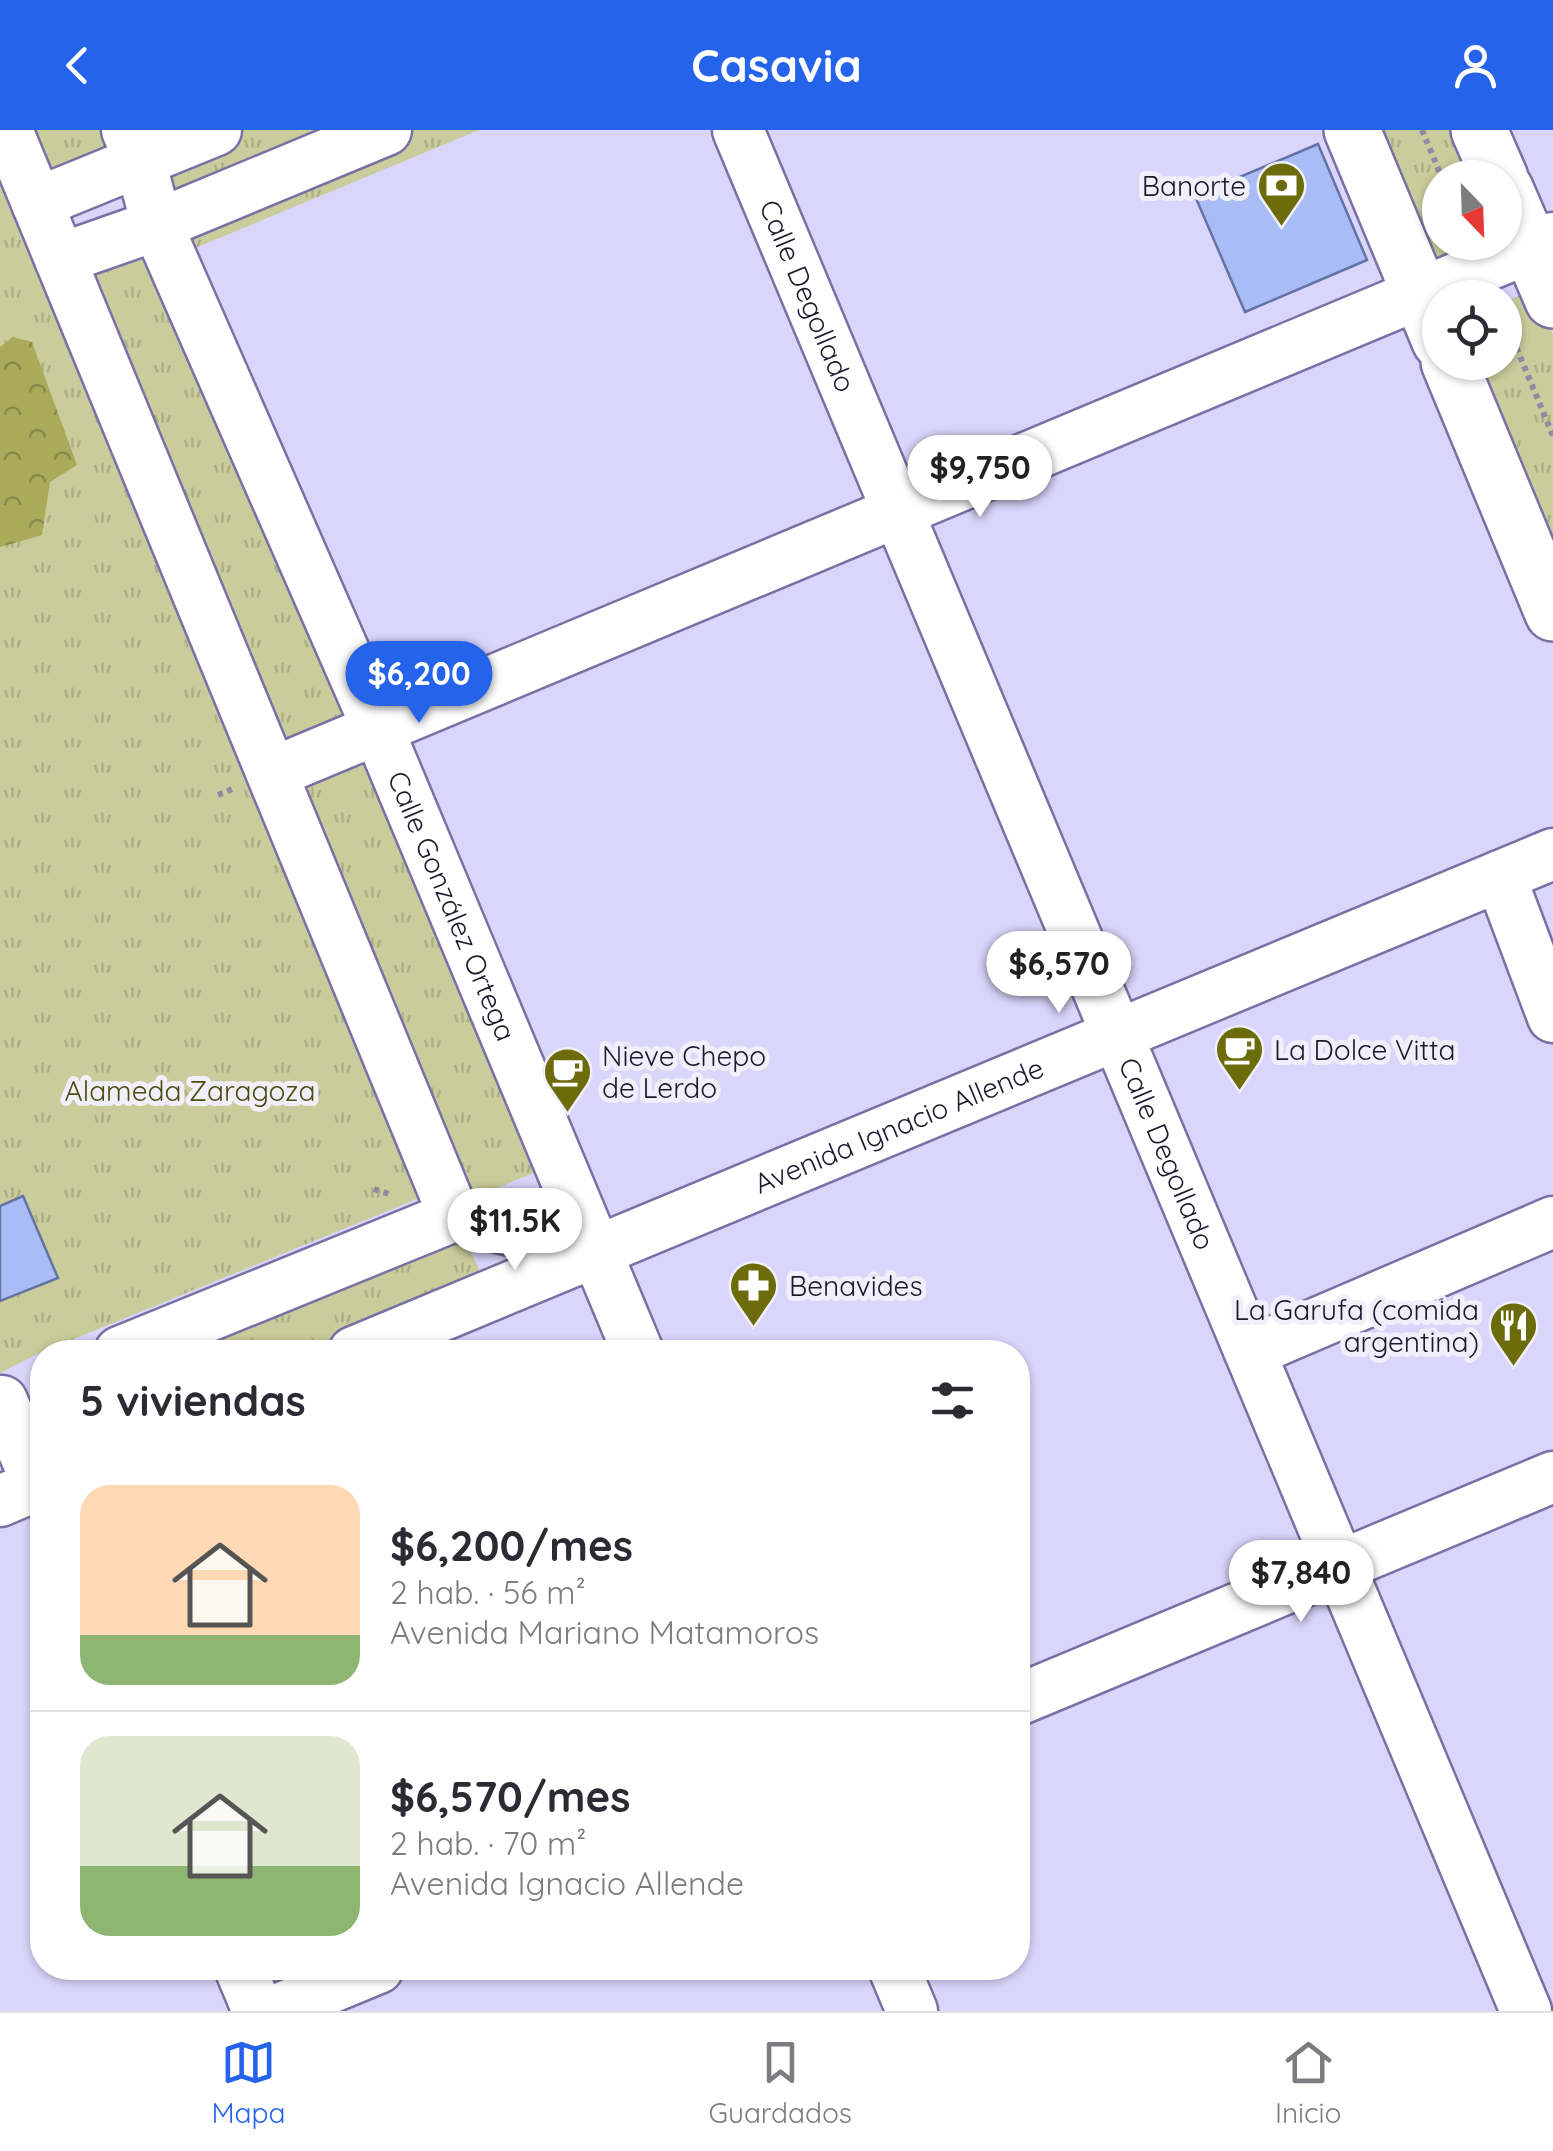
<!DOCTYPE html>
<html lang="es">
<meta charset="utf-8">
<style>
:root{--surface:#fff;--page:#f7f7f7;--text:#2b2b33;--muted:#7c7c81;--line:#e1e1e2;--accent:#2563eb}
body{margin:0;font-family:Quicksand,sans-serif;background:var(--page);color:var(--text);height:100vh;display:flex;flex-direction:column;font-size:38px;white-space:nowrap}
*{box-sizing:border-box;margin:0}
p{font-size:32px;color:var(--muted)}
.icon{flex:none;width:55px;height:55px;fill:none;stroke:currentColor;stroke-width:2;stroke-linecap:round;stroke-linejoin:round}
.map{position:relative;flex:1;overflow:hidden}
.sheet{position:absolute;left:30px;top:1210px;width:1000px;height:640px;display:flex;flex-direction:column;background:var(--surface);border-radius:40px;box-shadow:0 2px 8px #0004}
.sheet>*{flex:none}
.needle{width:65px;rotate:157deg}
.buttons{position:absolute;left:1422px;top:30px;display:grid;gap:20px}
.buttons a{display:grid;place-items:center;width:100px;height:100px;border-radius:50%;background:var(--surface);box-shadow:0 2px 8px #0004;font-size:50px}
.price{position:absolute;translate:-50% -85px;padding:0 22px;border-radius:35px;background:#fff;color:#222;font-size:32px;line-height:65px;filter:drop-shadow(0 2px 5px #0008)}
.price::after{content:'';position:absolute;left:50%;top:60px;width:30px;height:22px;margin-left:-15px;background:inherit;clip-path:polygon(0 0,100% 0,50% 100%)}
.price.on{background:var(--accent);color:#fff}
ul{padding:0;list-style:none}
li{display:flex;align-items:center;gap:30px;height:250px;padding:0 50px}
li+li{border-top:2px solid var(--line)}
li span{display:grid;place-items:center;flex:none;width:280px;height:200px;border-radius:30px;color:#555}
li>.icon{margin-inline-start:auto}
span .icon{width:120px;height:120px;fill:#fffc;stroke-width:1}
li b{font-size:42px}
h2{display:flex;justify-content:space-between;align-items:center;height:120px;padding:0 50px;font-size:42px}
header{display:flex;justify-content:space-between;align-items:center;height:130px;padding:0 50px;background:var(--accent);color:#fff;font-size:45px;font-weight:700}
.menu{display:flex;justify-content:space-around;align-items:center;height:140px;border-top:2px solid var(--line);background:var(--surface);font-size:28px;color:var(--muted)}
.menu a{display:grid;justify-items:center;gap:5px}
.menu .on{color:var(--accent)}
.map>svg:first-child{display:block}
.built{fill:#d9d5fb;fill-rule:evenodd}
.grass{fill:url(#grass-tufts)}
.forest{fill:url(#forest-crowns)}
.building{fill:#aabcf5;stroke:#6473a4;stroke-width:2.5}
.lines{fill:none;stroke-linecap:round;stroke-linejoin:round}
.minor-casing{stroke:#7971a5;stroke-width:55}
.major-casing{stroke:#7971a5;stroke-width:60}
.path{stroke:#8e8ca2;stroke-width:6;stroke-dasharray:5 5;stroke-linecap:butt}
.minor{stroke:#fff;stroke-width:50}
.major{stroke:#fff;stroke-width:55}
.labels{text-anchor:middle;stroke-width:10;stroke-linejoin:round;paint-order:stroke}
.poi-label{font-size:28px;fill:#1c192e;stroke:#f0effa;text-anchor:start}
.street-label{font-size:28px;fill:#1c192e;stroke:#f0effa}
.park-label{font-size:28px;fill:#4c4d0f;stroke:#f0effa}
</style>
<header><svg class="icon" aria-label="back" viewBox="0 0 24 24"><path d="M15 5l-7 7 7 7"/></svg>Casavia<svg class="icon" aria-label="person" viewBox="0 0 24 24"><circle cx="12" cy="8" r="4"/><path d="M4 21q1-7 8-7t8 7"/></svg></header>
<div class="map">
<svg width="1553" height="1881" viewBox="0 0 1553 1881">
<defs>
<pattern id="grass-tufts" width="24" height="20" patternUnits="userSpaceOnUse" patternTransform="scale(2.5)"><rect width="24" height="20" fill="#cacc9c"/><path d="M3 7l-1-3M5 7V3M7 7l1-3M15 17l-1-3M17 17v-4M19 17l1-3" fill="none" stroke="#adaf87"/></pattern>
<pattern id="forest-crowns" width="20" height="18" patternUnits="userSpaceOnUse" patternTransform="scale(2.5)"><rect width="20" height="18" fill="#a9ab5b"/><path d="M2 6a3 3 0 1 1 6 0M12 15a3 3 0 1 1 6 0" fill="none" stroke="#898a4c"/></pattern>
</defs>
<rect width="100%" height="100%" fill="#e2e0f7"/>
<path class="built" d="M 0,0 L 1553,0 L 1553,1881 L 0,1881 ZM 1440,48 L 1505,48 L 1505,112 L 1440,112 ZM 1440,168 L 1505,168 L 1505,232 L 1440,232 ZM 42,1222 L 1018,1222 L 1018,1838 L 42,1838 Z"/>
<path class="grass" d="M 19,0 L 117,0 L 138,50 L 52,82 Z
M 137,0 L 479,0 L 188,121 Z
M 1378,0 L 1467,0 L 1487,47 L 1440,48 L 1440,112 L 1476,113 L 1431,130 Z
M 0,13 L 434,1062 L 42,1222 L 0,1243 Z
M 154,108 L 364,587 L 278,624 L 78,140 Z
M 1534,159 L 1553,205 L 1553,407 L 1480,233 L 1505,232 L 1505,172 Z
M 375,616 L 550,1036 L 457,1075 L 291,651 Z
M 459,1098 L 488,1158 L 330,1222 L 152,1222 Z"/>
<path class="forest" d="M 13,207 L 32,212 L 77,335 L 50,352 L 42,405 L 0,417 L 0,217 Z"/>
<path class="building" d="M 1318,14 L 1367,130 L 1245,182 L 1195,66 Z
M 23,1066 L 58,1148 L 0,1171 L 0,1076 Z"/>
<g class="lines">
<defs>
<g id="minor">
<path d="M 7,0 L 454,1086"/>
<path id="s1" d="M 127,0 L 140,31 L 157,95 L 377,597 L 638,1222"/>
<path id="s2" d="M 738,0 L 1526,1881"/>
<path d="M 37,73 L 216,0"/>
<path d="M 60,129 L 157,95 L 386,0"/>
<path d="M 272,643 L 1553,108"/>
<path d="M 1500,746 L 1553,887"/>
<path d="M 454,1086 L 596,1121"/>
<path d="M 120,1222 L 454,1086"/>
<path id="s3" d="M 354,1222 L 1553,724"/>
<path d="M 1250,1222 L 1553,1092"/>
<path d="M 2,1271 L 42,1364"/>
<path d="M 0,1371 L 42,1353"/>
<path d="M 1018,1570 L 1553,1347"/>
<path d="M 240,1838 L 258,1881"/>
<path d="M 894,1838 L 912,1881"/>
<path d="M 274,1881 L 378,1838"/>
</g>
<path id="major" d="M 1352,0 L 1440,211
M 1479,0 L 1500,48
M 1505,59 L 1553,170
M 1449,232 L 1553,483"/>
</defs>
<use href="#minor" class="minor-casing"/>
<use href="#major" class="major-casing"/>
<path class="path" d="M 1422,0 L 1442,48
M 1505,190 L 1553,306
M 218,665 L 235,658
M 374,1059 L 392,1065"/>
<use href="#minor" class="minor"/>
<use href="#major" class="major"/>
</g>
<defs>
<symbol id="bank-pin" viewBox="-11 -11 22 30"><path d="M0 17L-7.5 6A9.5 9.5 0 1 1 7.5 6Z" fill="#6c6c0d" stroke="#f0effa"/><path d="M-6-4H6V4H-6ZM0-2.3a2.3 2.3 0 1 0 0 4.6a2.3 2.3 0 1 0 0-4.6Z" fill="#fff"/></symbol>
<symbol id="cafe-pin" viewBox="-11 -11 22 30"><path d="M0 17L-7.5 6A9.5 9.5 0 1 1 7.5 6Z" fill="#6c6c0d" stroke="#f0effa"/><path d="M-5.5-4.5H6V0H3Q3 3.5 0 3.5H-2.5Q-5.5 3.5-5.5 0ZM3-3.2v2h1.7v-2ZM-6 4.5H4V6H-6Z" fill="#fff"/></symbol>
<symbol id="pharmacy-pin" viewBox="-11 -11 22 30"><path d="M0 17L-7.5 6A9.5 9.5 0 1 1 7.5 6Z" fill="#6c6c0d" stroke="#f0effa"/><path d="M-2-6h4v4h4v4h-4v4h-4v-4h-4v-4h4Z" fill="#fff"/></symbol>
<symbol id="restaurant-pin" viewBox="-11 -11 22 30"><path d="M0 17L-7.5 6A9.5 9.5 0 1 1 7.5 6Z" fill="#6c6c0d" stroke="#f0effa"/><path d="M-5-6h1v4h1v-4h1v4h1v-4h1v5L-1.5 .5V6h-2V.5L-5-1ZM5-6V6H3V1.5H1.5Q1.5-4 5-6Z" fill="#fff"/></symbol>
</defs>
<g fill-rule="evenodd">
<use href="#bank-pin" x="1254" y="28" width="55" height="75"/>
<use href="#cafe-pin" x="1212" y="892" width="55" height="75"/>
<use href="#cafe-pin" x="540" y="914" width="55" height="75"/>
<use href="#pharmacy-pin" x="726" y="1128" width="55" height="75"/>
<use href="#restaurant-pin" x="1486" y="1168" width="55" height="75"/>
</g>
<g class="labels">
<g class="poi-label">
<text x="1246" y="66" text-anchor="end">Banorte</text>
<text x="1274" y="930">La Dolce Vitta</text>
<text x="602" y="936">Nieve Chepo<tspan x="602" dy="32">de Lerdo</tspan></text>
<text x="789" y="1166">Benavides</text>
<text x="1479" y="1190" text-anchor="end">La Garufa (comida<tspan x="1479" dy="32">argentina)</tspan></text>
</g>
<g class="street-label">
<text dy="10" stroke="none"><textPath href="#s2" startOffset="180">Calle Degollado</textPath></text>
<text dy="10" stroke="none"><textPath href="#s1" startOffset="842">Calle González Ortega</textPath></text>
<text dy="10" stroke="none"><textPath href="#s3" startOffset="590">Avenida Ignacio Allende</textPath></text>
<text dy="10" stroke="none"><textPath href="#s2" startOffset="1110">Calle Degollado</textPath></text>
</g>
<g class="park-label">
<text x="190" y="971">Alameda Zaragoza</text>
</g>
</g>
</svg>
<div class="buttons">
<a><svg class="needle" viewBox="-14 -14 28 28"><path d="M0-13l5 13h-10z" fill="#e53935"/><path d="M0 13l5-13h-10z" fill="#7c7c81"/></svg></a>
<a><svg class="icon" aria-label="locate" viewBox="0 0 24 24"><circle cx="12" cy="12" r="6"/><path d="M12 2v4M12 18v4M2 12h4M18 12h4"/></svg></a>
</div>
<b class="price" style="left:980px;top:390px">$9,750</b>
<b class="price on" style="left:419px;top:596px">$6,200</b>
<b class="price" style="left:1059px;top:886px">$6,570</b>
<b class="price" style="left:515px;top:1143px">$11.5K</b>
<b class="price" style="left:1301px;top:1495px">$7,840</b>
<section class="sheet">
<h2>5 viviendas<svg class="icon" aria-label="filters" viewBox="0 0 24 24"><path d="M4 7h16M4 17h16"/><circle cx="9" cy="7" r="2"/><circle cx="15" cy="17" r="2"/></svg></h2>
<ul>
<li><span style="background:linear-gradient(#ffd9b3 75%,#8fb573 0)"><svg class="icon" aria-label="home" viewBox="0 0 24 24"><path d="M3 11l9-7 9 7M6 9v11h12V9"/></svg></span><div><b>$6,200/mes</b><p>2 hab. · 56 m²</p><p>Avenida Mariano Matamoros</p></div></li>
<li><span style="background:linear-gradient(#dfe7d0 65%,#8fb573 0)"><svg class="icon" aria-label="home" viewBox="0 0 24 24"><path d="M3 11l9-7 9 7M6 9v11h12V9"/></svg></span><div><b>$6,570/mes</b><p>2 hab. · 70 m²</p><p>Avenida Ignacio Allende</p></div></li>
</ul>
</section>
</div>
<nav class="menu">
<a class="on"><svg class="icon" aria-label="map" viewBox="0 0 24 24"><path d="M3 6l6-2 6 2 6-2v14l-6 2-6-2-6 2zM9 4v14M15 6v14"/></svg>Mapa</a>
<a><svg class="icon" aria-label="saved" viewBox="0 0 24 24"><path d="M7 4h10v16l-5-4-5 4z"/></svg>Guardados</a>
<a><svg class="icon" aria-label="home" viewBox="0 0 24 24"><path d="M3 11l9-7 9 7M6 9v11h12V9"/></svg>Inicio</a>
</nav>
